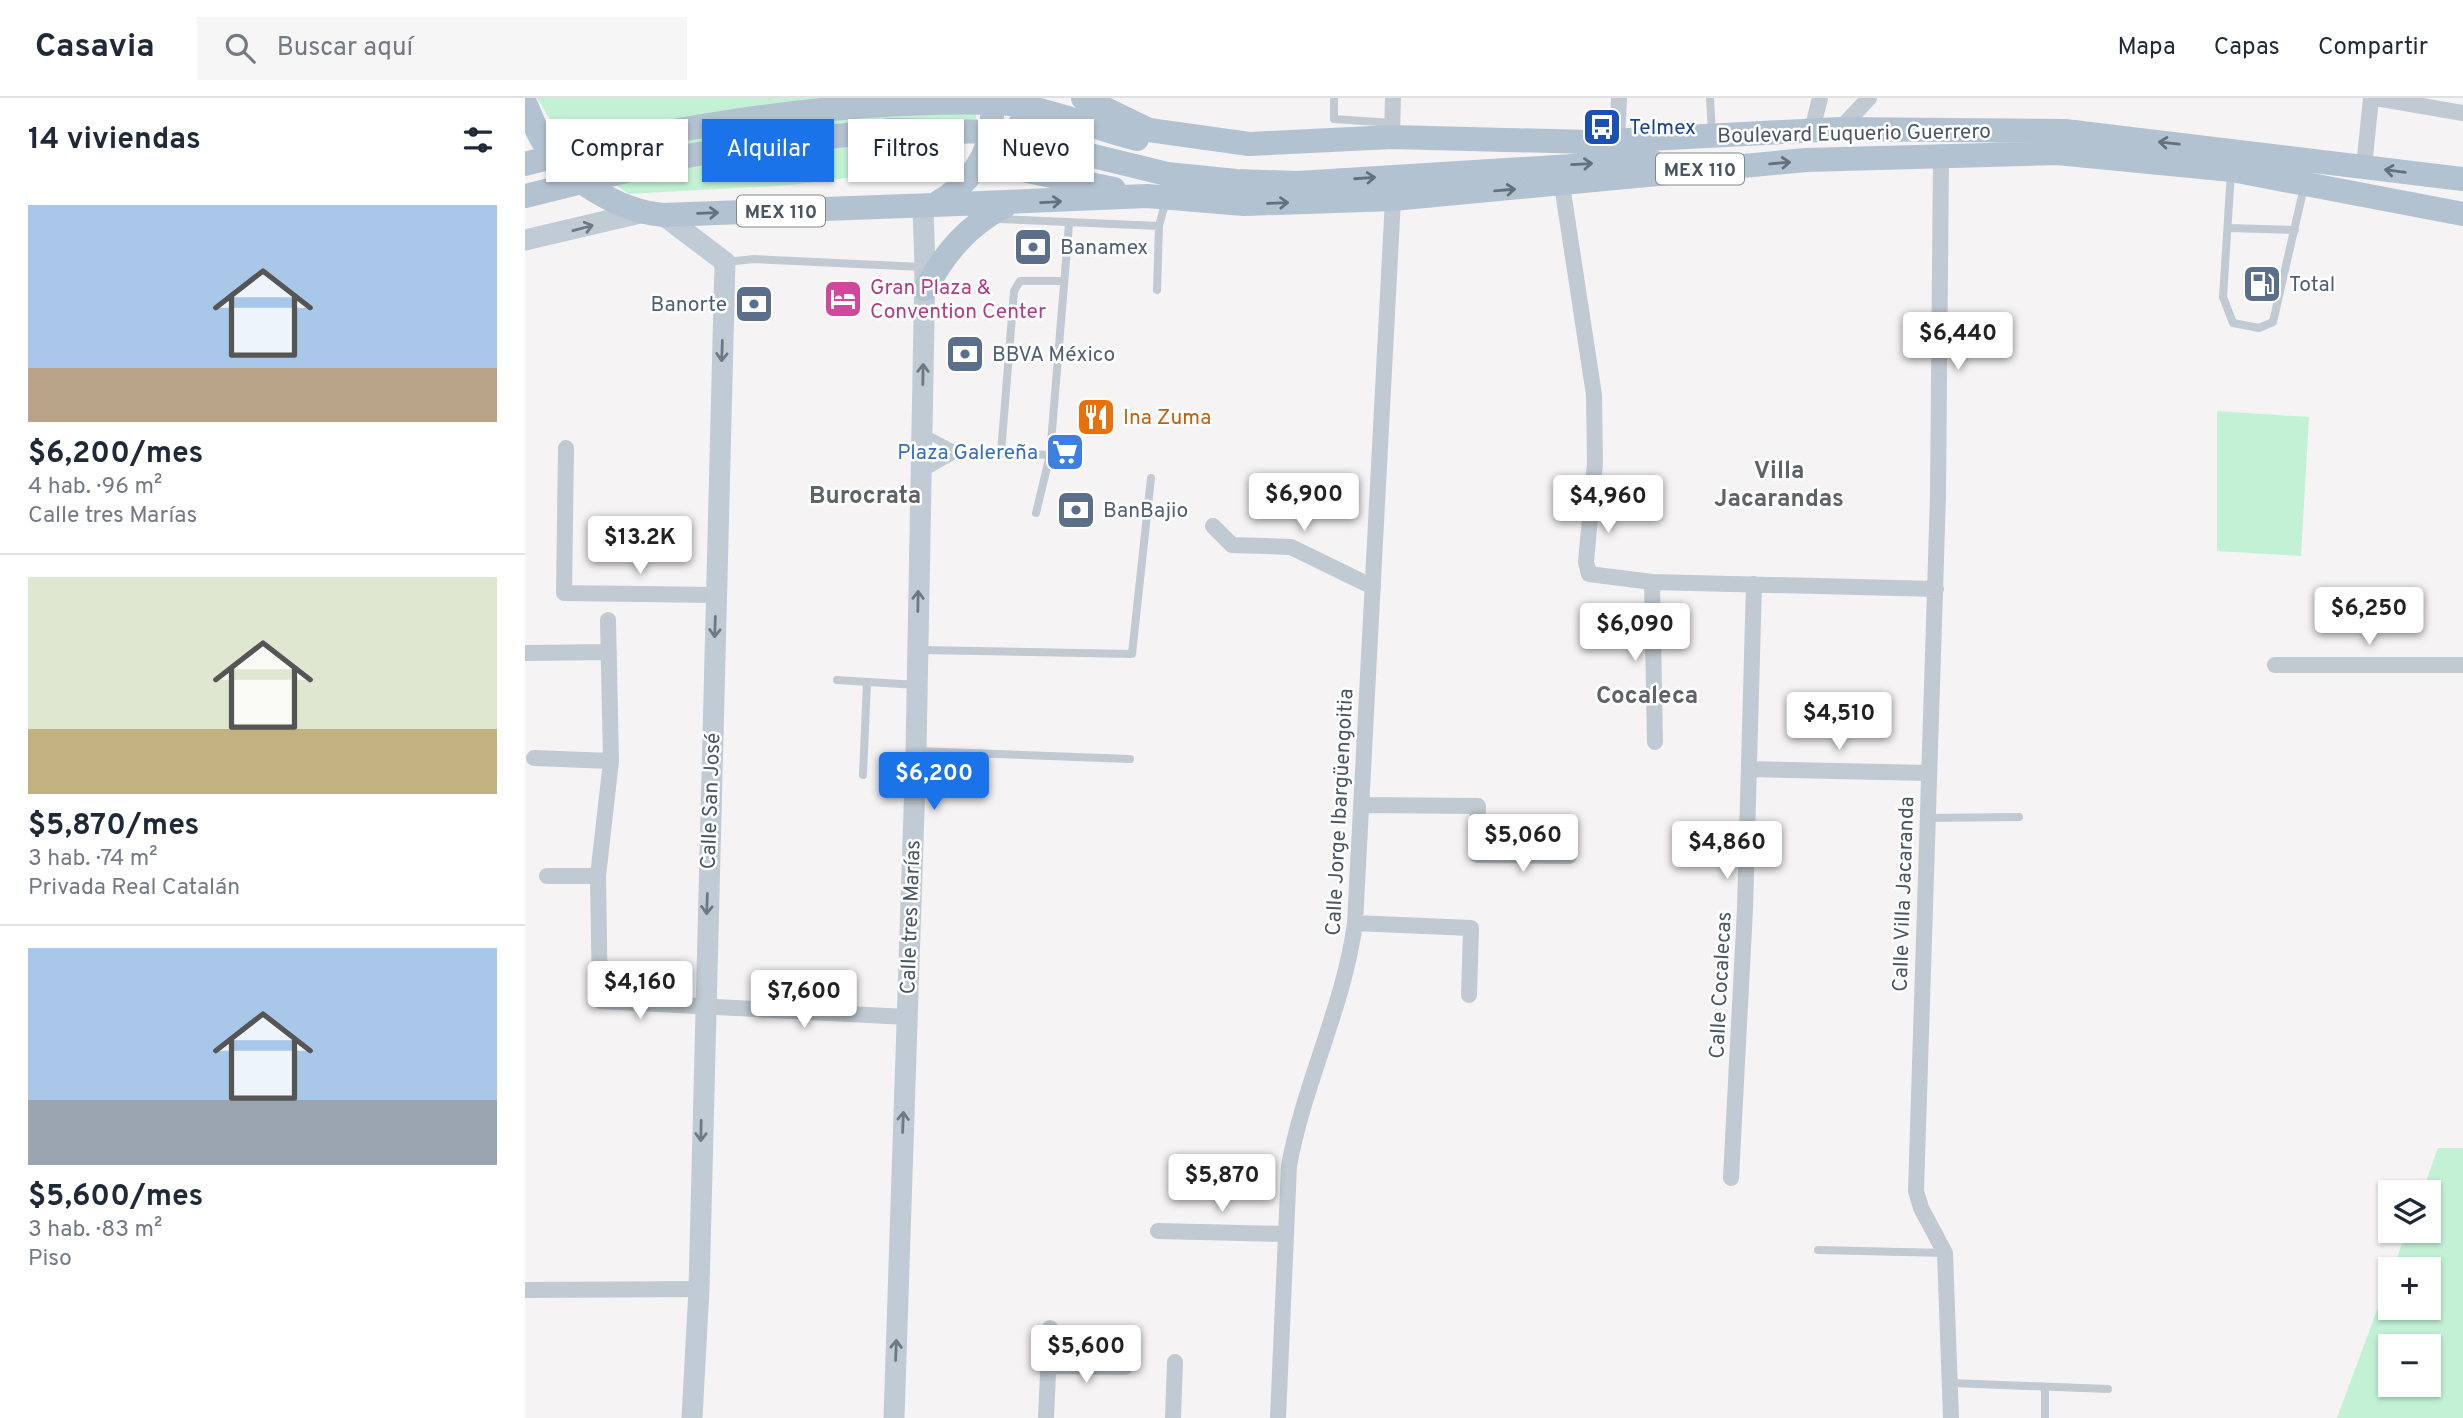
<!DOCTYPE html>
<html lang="es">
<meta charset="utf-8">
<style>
:root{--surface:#fff;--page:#f6f6f7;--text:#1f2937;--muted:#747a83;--line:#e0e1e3;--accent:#1a73e8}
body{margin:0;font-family:Overpass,sans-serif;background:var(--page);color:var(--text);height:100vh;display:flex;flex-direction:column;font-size:26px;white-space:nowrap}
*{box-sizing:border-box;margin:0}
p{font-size:23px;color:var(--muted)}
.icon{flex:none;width:38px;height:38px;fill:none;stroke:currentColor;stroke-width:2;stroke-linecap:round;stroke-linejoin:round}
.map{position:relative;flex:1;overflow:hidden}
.panel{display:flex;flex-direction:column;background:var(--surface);width:525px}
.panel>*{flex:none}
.top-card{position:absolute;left:21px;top:21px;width:665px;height:63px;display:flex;gap:14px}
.controls{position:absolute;left:1853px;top:1082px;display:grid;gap:14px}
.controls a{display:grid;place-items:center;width:63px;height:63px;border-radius:0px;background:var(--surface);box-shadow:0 2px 5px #0004;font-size:35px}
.price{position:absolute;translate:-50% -60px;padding:0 16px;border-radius:7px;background:#fff;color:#222;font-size:23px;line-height:46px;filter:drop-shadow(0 2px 4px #0008)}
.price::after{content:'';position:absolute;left:50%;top:42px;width:21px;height:16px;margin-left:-10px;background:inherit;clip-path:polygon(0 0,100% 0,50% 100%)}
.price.on{background:var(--accent);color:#fff}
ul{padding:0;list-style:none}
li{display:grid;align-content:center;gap:14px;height:371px;padding:0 28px}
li+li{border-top:2px solid var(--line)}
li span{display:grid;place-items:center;height:217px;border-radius:0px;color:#555}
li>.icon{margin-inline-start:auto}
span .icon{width:126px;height:126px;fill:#fffc;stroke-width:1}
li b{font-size:30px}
h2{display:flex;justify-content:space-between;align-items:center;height:84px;padding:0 28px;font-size:30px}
.tag{padding:0 24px;border-radius:0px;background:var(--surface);box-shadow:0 2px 5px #0004;font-size:24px;line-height:63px}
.tag.on{background:var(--accent);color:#fff}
header{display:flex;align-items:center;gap:42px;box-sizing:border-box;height:98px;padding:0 35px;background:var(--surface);border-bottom:2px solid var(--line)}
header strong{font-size:33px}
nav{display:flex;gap:38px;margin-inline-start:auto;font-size:24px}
.search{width:490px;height:63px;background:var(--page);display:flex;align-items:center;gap:18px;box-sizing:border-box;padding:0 24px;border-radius:0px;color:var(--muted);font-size:26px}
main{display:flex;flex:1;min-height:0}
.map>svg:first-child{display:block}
.green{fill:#c3f1d5;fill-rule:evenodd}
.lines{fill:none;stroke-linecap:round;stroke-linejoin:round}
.service{stroke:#c1cad2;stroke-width:8}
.minor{stroke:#c1cad2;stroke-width:16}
.secondary{stroke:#c1cbd6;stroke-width:21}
.primary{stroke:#b3c2d1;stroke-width:24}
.oneway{stroke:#64717d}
.oneway2{stroke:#6e7984}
.labels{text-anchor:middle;stroke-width:5;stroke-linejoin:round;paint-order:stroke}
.shield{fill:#fff;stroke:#808990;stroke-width:2}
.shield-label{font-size:19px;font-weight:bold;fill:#4a5661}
.transit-label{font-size:21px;fill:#164399;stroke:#fff;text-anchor:start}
.street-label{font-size:21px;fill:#4a5661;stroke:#fff}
.service-label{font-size:21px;fill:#4e5e75;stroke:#fff;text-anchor:start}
.hotel-label{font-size:21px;fill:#b23c85;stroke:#fff;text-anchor:start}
.food-label{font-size:21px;fill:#c56008;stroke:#fff;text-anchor:start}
.shop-label{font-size:21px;fill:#366cbe;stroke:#fff;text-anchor:end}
.quarter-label{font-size:24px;font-weight:bold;fill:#5f6368;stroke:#fff}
</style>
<header>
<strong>Casavia</strong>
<div class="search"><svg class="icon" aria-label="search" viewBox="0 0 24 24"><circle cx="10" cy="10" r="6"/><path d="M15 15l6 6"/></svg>Buscar aquí</div>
<nav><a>Mapa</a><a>Capas</a><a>Compartir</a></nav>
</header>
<main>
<section class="panel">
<h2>14 viviendas<svg class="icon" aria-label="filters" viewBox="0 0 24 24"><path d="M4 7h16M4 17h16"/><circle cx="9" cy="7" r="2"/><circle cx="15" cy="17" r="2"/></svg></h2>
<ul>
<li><span style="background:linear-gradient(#a9c7e8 75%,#b9a48a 0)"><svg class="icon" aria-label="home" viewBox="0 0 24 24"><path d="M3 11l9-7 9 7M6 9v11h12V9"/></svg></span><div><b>$6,200/mes</b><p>4 hab. · 96 m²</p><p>Calle tres Marías</p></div></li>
<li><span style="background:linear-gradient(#dfe7d0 70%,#c2b280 0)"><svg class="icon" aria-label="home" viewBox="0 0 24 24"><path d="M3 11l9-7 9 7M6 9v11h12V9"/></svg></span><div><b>$5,870/mes</b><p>3 hab. · 74 m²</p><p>Privada Real Catalán</p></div></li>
<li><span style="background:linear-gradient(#a9c7e8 70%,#9aa5b1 0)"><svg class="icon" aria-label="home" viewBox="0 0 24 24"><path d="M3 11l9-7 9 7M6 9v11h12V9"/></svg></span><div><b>$5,600/mes</b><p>3 hab. · 83 m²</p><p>Piso</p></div></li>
</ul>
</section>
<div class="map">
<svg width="1938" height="1320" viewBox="0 0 1938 1320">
<rect width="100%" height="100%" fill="#f5f3f3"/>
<path class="green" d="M 12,0 L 453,0 L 449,38 L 410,68 L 267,87 L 104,96 L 46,56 Z
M 1692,313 L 1784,319 L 1776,458 L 1692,453 Z
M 1913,1050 L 1938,1050 L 1938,1320 L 1812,1320 L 1865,1177 L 1866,1209 L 1904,1209 L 1904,1171 L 1868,1171 L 1882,1132 L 1904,1132 L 1904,1094 L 1897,1094 ZM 1866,1248 L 1904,1248 L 1904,1286 L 1866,1286 Z"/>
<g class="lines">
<path class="service" d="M 809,0 L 809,21 L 867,25
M 1185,0 L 1187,35
M 1706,74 L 1698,199 L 1708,225 L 1734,230 L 1748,224 L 1779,89
M 473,121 L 634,128
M 1703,130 L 1770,132
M 201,164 L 229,161 L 397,169
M 632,192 L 634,128 L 641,102
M 399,335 L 435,354 L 525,357
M 476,355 L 489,193 L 495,183 L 539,183
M 398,375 L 435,354
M 511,415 L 525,357 L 544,126
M 395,552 L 607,556 L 626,380
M 312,582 L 392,587
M 393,653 L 605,661
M 338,677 L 342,584
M 1401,720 L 1494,719
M 1293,1152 L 1420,1155
M 1426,1285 L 1583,1291
M 1520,1320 L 1520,1289"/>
<path class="minor" d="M 1851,0 L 1938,15
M 1315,31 L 1344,0
M 1287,32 L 1295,0
M 867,39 L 868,0
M 1092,42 L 1094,0
M 1416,57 L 1413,398 L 1391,1093 L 1396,1110 L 1420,1155 L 1426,1320
M 1839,69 L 1846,0
M 1037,87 L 1069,297 L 1070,365 L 1061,464 L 1064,476 L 1127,484 L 1411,491
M 41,350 L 39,495 L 191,497
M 688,428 L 707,447 L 766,449 L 848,489
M 1127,484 L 1130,644
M 83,522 L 86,663 L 73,778 L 75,903 L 381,919
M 0,555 L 84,554
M 1750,567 L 1938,567
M 9,660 L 86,663
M 1224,671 L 1403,675
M 836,707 L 953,708 L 952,757 L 1044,758
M 22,778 L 73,778
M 830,825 L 946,830 L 944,897
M 1206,1080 L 1220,811 L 1229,486
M 633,1133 L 761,1136
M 0,1192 L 174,1191
M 523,1268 L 600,1269
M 521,1320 L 525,1230
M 648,1320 L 650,1264
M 753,1320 L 764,1068 C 779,985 819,908 830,825 L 868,101"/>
<path class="secondary" d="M 138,117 L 200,164 L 174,1191 L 167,1320
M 0,142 L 115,115
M 369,1320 L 391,653 L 400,169 L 398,109"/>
<path class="primary" d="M 558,0 L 624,32 L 724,46 L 867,39 L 1065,44 L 1315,31 L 1540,33 L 1938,81
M 0,5 C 6,18 11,33 19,45 C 45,83 94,113 138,117 L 409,107 C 442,88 466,59 467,19
M 495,26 C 482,44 483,62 502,73 L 589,91
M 0,66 C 150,27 323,0 478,5 C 524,11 567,29 612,41
M 0,98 L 157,59 L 213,49 L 366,32 L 470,34 L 642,76 L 711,83 L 773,85 L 1127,63
M 409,107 L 622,98 L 719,106 L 868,101 L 1281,62 L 1532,55 L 1707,72 L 1938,116
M 400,191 C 421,154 442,128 480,108"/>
</g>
<defs><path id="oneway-shaft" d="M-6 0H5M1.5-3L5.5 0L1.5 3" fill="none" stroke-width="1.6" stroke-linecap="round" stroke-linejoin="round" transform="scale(1.75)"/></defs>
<g class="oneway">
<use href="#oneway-shaft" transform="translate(1644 45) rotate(-174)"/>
<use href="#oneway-shaft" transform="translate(1255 65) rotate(-5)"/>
<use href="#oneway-shaft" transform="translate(1057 66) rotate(-3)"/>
<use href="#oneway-shaft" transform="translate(1870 73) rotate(-173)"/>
<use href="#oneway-shaft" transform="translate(840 80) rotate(-4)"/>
<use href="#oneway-shaft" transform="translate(980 92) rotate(-5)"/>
<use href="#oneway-shaft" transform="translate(526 104) rotate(-3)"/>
<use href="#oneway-shaft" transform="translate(753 105) rotate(-2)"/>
<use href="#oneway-shaft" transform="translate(183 115) rotate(-2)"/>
</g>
<g class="oneway2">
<use href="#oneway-shaft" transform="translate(58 130) rotate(-15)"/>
<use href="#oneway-shaft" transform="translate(197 253) rotate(92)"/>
<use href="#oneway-shaft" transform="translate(398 276) rotate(-89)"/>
<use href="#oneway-shaft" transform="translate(393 503) rotate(-89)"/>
<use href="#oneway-shaft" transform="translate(190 529) rotate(92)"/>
<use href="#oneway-shaft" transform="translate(182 806) rotate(92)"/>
<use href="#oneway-shaft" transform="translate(378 1024) rotate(-88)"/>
<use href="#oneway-shaft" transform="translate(176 1033) rotate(91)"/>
<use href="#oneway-shaft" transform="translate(371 1252) rotate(-88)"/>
</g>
<defs>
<symbol id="bus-square" viewBox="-11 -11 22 22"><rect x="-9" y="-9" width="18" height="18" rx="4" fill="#1a4fb4" stroke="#fff"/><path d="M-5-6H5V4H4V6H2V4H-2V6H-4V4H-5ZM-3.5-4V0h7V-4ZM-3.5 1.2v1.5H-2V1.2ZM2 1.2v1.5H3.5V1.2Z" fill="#fff"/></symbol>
<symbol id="bank-square" viewBox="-11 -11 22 22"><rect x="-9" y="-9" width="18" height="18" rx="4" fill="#5c6f8a" stroke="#fff"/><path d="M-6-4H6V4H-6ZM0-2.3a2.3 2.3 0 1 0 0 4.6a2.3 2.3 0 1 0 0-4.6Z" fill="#fff"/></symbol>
<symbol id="fuel-square" viewBox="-11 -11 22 22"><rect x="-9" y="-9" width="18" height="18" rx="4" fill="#5c6f8a" stroke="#fff"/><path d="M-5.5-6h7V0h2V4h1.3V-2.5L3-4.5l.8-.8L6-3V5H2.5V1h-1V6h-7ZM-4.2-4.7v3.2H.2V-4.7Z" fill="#fff"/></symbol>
<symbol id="hotel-square" viewBox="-11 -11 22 22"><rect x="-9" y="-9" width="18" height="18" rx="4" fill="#d1479c" stroke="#fff"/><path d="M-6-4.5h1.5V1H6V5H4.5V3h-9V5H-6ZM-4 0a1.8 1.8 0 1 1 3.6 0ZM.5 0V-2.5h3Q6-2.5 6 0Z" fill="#fff"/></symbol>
<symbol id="restaurant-square" viewBox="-11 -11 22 22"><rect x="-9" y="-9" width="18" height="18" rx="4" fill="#e8710a" stroke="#fff"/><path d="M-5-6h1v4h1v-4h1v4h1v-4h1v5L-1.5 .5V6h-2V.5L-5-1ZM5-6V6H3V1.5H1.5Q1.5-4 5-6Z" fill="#fff"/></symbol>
<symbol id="supermarket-square" viewBox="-11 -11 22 22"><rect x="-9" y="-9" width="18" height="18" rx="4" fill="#3f7fe0" stroke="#fff"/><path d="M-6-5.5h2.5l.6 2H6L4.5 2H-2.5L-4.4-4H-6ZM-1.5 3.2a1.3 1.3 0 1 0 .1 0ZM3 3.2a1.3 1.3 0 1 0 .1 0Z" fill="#fff"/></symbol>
</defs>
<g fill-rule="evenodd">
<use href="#bus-square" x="1055" y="7" width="44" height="44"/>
<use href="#bank-square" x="486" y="127" width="44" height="44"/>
<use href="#fuel-square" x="1715" y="164" width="44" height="44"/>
<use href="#hotel-square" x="296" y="179" width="44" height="44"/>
<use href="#bank-square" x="207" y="184" width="44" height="44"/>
<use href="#bank-square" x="418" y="234" width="44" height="44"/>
<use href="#restaurant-square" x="549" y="297" width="44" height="44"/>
<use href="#supermarket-square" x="518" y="332" width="44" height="44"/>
<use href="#bank-square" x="529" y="390" width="44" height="44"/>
</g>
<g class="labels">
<g class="shield">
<rect x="1131" y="55.5" width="88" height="31" rx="5"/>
<rect x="212" y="97.5" width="88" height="31" rx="5"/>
</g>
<g class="shield-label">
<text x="1175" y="78">MEX 110</text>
<text x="256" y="120">MEX 110</text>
</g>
<g class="transit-label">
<text x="1104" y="36">Telmex</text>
</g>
<g class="street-label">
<text transform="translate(1329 35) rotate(-1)" y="7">Boulevard Euquerio Guerrero</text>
<text transform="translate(185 703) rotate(-88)" y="7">Calle San José</text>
<text transform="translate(814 714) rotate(-87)" y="7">Calle Jorge Ibargüengoitia</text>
<text transform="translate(1378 796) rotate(-88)" y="7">Calle Villa Jacaranda</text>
<text transform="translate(385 819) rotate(-88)" y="7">Calle tres Marías</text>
<text transform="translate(1195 887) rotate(-87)" y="7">Calle Cocalecas</text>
</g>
<g class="service-label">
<text x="535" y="156">Banamex</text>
<text x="1764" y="193">Total</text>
<text x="202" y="213" text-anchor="end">Banorte</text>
<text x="467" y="263">BBVA México</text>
<text x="578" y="419">BanBajio</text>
</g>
<g class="hotel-label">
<text x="345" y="196">Gran Plaza &amp;<tspan x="345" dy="24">Convention Center</tspan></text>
</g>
<g class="food-label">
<text x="598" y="326">Ina Zuma</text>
</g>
<g class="shop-label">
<text x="513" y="361">Plaza Galereña</text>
</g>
<g class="quarter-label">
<text x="1254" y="380">Villa<tspan x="1254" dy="28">Jacarandas</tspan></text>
<text x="340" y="405">Burocrata</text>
<text x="1122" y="605">Cocaleca</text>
</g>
</g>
</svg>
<div class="controls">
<a><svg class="icon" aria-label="layers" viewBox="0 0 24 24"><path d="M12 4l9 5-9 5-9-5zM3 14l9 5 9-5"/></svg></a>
<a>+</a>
<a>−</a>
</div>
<b class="price" style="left:1433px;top:274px">$6,440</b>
<b class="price" style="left:779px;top:435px">$6,900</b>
<b class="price" style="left:1083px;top:437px">$4,960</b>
<b class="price" style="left:115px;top:478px">$13.2K</b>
<b class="price" style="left:1844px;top:549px">$6,250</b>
<b class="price" style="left:1110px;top:565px">$6,090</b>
<b class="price" style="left:1314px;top:654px">$4,510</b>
<b class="price on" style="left:409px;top:714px">$6,200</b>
<b class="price" style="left:998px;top:776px">$5,060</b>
<b class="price" style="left:1202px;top:783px">$4,860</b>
<b class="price" style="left:115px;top:923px">$4,160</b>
<b class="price" style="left:279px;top:932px">$7,600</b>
<b class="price" style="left:697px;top:1116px">$5,870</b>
<b class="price" style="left:561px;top:1287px">$5,600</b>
<div class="top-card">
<a class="tag">Comprar</a>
<a class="tag on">Alquilar</a>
<a class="tag">Filtros</a>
<a class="tag">Nuevo</a>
</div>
</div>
</main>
